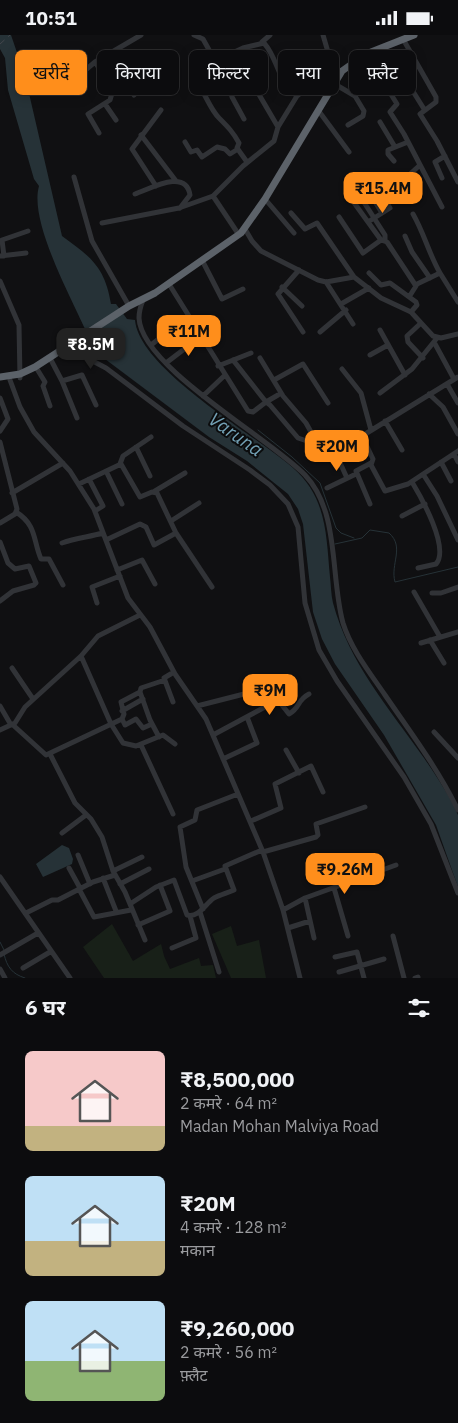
<!DOCTYPE html>
<html lang="hi">
<meta charset="utf-8">
<style>
:root{--surface:#0c0c0e;--page:#1a1a1c;--text:#f1f3f6;--muted:#9a9b9e;--line:#2c2c2e;--accent:#ff8e1b}
body{margin:0;font-family:"IBM Plex Sans","Noto Sans Devanagari",sans-serif;background:var(--page);color:var(--text);height:100vh;display:flex;flex-direction:column;font-size:19px;white-space:nowrap}
*{box-sizing:border-box;margin:0}
p{font-size:16px;color:var(--muted)}
.icon{flex:none;width:28px;height:28px;fill:none;stroke:currentColor;stroke-width:2;stroke-linecap:round;stroke-linejoin:round}
.map{position:relative;height:943px;overflow:hidden}
.details{display:flex;flex-direction:column;background:var(--surface);flex:1}
.details>*{flex:none}
.top-card{position:absolute;left:15px;top:15px;width:429px;height:45px;display:flex;gap:10px}
.price{position:absolute;translate:-50% -42px;padding:0 11px;border-radius:10px;background:var(--accent);color:#111;font-size:16px;line-height:32px;filter:drop-shadow(0 1px 2px #0008)}
.price::after{content:'';position:absolute;left:50%;top:30px;width:15px;height:11px;margin-left:-8px;background:inherit;clip-path:polygon(0 0,100% 0,50% 100%)}
.price.active{background:#222;color:#fff}
ul{padding:0;list-style:none}
li{display:flex;align-items:center;gap:15px;height:125px;padding:0 25px}
li span{display:grid;place-items:center;flex:none;width:140px;height:100px;border-radius:8px;color:#555}
li>.icon{margin-inline-start:auto}
span .icon{width:60px;height:60px;fill:#fffc;stroke-width:1}
li b{font-size:21px}
h2{display:flex;justify-content:space-between;align-items:center;height:60px;padding:0 25px;font-size:21px}
.tag{padding:0 18px;border-radius:8px;background:var(--surface);box-shadow:0 2px 12px #0003,0 0 0 1px var(--line);font-size:18px;line-height:45px}
.tag.active{background:var(--accent);color:#111}
.status{display:flex;justify-content:space-between;align-items:center;height:35px;padding:0 25px;background:var(--surface);direction:ltr}
.status svg{height:14px;fill:currentColor}
.map>svg:first-child{display:block}
.green{fill:#182018}
.water{fill:#263237}
.lines{fill:none;stroke-linecap:round;stroke-linejoin:round}
.stream{stroke:#263237;stroke-width:1}
.minor{stroke:#313337;stroke-width:5}
.highway{stroke:#5c6269;stroke-width:7}
.rail{stroke:#44474c;stroke-width:1;stroke-dasharray:6 5;stroke-linecap:butt}
.labels{text-anchor:middle;stroke-width:4;stroke-linejoin:round;paint-order:stroke}
.water-label{font-size:19px;font-style:italic;fill:#72a0b4;stroke:#0b0c0d}
</style>
<div class="status"><b>10:51</b><svg viewBox="0 0 49 12"><path d="M0 12V9h3v3zM5 12V6h3v6zM10 12V3h3v9zM15 12V0h3v12zM26 1h20v11H26zM47 4h2v5h-2z"/></svg></div>
<div class="map">
<svg width="458" height="943" viewBox="0 0 458 943">
<rect width="100%" height="100%" fill="#101012"/>
<path class="green" d="M 112,889 L 133,926 L 161,909 L 164,921 L 170,934 L 199,923 L 201,931 L 213,930 L 216,943 L 104,943 L 83,912 Z
M 231,891 L 237,911 L 259,905 L 266,943 L 231,943 L 212,899 Z"/>
<path class="water" d="M 0,0 L 11,0 L 25,41 L 62,201 C 91,222 105,232 111,269 L 116,269 L 127,284 L 135,285 C 139,334 255,400 292,432 C 327,462 326,499 330,542 C 331,550 331,560 333,568 C 349,628 389,673 424,723 C 435,739 452,764 458,780 C 458,790 458,839 458,852 L 436,790 L 384,700 L 335,629 L 322,604 L 313,577 L 303,489 L 298,474 L 288,459 L 247,426 L 209,402 L 101,321 L 87,308 L 90,305 L 85,294 C 70,260 29,186 39,151 L 34,144 L 8,55 L 5,23 L 0,14 Z
M 62,810 L 69,813 L 73,824 L 72,829 L 43,842 L 36,829 Z"/>
<g class="lines">
<path class="stream" d="M 258,395 L 292,422 L 320,448 L 336,493 L 341,498 L 354,503
M 335,509 L 362,503 L 370,495 L 389,498 C 405,512 390,529 395,547 L 458,532
M 0,907 L 4,915
M 4,919 C 7,932 12,939 25,943"/>
<path class="minor" d="M 194,0 L 203,4 L 223,40 L 242,33 L 244,34 L 278,92
M 323,0 L 333,34
M 403,4 L 436,62 L 436,67 L 420,79 L 437,106 L 458,147
M 262,7 L 270,0
M 366,19 L 397,69 L 390,77 L 404,99 L 442,172
M 106,21 L 134,60
M 215,26 L 243,13 L 264,8 C 279,25 277,47 297,61
M 95,27 L 113,55 L 110,65 L 88,79 L 99,98
M 399,34 L 424,74
M 223,40 L 229,49 L 232,62 L 244,84
M 76,43 L 95,27 L 141,0
M 333,48 L 355,61 L 364,76 L 363,81 L 348,90
M 200,52 C 206,61 211,75 219,83 C 228,92 233,97 239,108 L 237,113 L 247,127
M 105,69 L 116,85
M 318,75 L 349,117
M 380,87 L 395,112
M 141,100 L 176,146
M 185,107 L 191,117 L 197,115 L 202,122 L 217,112 L 225,114 L 230,119 L 238,114
M 394,126 L 388,119 L 388,115 L 408,107
M 74,142 L 92,206 L 129,271
M 442,143 L 435,127 L 445,121
M 387,147 L 398,150 L 420,130
M 364,149 L 382,178
M 156,151 L 132,114 L 161,75
M 347,158 L 381,205 L 387,207 L 416,251 L 409,262
M 358,158 L 385,200 L 385,206
M 135,159 C 150,154 186,133 190,160 L 180,173
M 213,161 L 239,200
M 265,164 L 294,198
M 291,178 L 305,194 L 317,188 L 354,242
M 413,179 C 424,198 429,219 440,238 L 415,250
M 339,182 L 363,218 L 381,205
M 368,187 L 390,173 L 374,146
M 102,188 L 179,173 L 213,161 L 243,131 L 274,106 L 278,92 L 297,61 L 315,46 L 333,34 L 342,36
M 245,194 L 252,206 L 261,216 L 318,245 L 326,247 L 354,242 L 381,263 L 411,277 L 433,301 L 441,303 L 458,299
M 405,201 L 412,217 L 430,243
M 0,221 L 26,218
M 4,221 L 2,205 L 28,196
M 203,227 L 222,264 L 243,254
M 299,235 L 278,259 L 303,297
M 369,238 L 381,250 L 390,248 L 416,267 L 417,270 L 411,277
M 440,238 L 458,267
M 0,246 L 19,290 L 20,343
M 326,247 L 353,289
M 169,249 L 248,376 L 253,377 L 266,367 L 270,370 L 298,403 L 307,406 L 349,404 L 362,401 L 458,342
M 282,252 L 302,271
M 143,265 C 141,270 139,277 139,283 C 141,332 271,404 305,440 C 340,477 330,541 343,588 C 351,614 370,638 385,660 C 411,698 438,734 458,775
M 341,269 L 369,253
M 421,288 L 407,301 L 408,307 L 423,323
M 380,295 L 405,340
M 320,297 L 346,275
M 74,306 L 87,323 L 106,333 L 183,391 L 250,435 L 270,450 L 288,469 L 298,492 L 305,568 L 319,615 L 337,646 L 404,742 L 431,789 L 458,858
M 434,307 L 454,344
M 151,310 L 188,281
M 370,320 L 388,310
M 260,323 L 283,361 L 306,388 L 316,406
M 51,325 L 62,346 L 77,383
M 233,325 L 266,367 L 278,360
M 166,328 L 200,302
M 218,331 L 251,318
M 37,334 L 45,347 L 43,351 L 50,371
M 342,334 L 361,358 L 371,395
M 10,345 L 20,372 L 34,397 L 70,436 L 94,474 L 128,563 L 150,592 L 175,639 L 206,684 L 263,817 L 283,875 L 300,943
M 274,345 L 303,329 L 328,368
M 62,346 L 82,340 L 96,370
M 447,349 L 458,368
M 380,358 L 412,334 L 437,303
M 429,359 L 443,372 L 458,399
M 203,361 L 224,341
M 0,363 L 8,384 L 0,396
M 385,386 L 402,415
M 362,401 L 373,424 L 371,430 L 385,456 L 408,449 L 458,416
M 330,406 L 347,443
M 0,407 L 17,474 L 15,479 L 0,488
M 136,412 L 150,441
M 454,419 L 458,427
M 441,427 L 451,446
M 120,429 L 123,421 L 151,402
M 106,436 L 122,469
M 423,439 L 437,461 L 458,505
M 89,444 L 103,471 L 95,476
M 412,447 C 421,462 450,513 436,529 L 418,533
M 79,449 L 121,429 L 140,462 L 152,457 L 157,458 L 176,498
M 327,453 L 356,439
M 155,456 L 185,438
M 12,458 L 63,428
M 370,469 L 356,436 L 371,428
M 16,477 C 37,490 33,506 41,524 L 49,524 L 63,550
M 402,481 L 425,469
M 171,486 L 199,468
M 106,505 L 140,489 L 146,492 L 154,510 L 176,498 L 212,552
M 0,507 L 8,528 L 15,534 L 29,531 L 36,548 L 34,550 L 13,556 L 0,566
M 62,508 C 76,503 89,502 103,498
M 117,535 L 142,525 L 155,549
M 414,557 L 440,602
M 432,558 L 441,558 L 458,552
M 97,568 L 92,552 L 120,541
M 430,605 L 444,628
M 421,608 L 458,597
M 81,621 L 111,689 L 123,708 L 136,711 L 163,700 L 175,709
M 12,633 L 33,664
M 140,657 L 141,653 L 165,645
M 173,667 L 164,643 L 174,637
M 0,671 L 11,690
M 197,671 L 248,658
M 122,676 L 143,664
M 152,689 L 143,693 L 136,684 L 125,690 L 122,684 L 124,679 L 121,667 L 140,657 L 150,685 L 159,702
M 13,690 L 46,720 L 122,684
M 0,695 L 15,688 L 25,672 L 81,621 L 98,601 L 140,580
M 434,697 L 458,723
M 213,700 L 278,665 L 289,679 C 300,673 297,665 309,659
M 141,710 L 173,779
M 286,715 L 299,738
M 50,719 L 75,768 L 91,784 L 102,802 L 113,836 L 125,857 L 145,905
M 223,724 L 257,708 L 247,682
M 251,786 L 281,773 L 275,749 L 311,731 L 323,757
M 62,798 L 86,780
M 263,817 L 316,802 L 318,800 L 316,789 L 365,772
M 78,820 L 90,849
M 69,833 L 80,853
M 113,836 L 142,822
M 0,842 L 70,943
M 103,843 L 116,876
M 192,846 L 225,834
M 120,849 L 149,834
M 334,853 L 348,901
M 79,854 L 94,882 L 131,875
M 305,863 L 314,903
M 130,869 L 156,852 L 174,845 L 187,880 C 199,883 205,869 214,863 C 220,860 227,858 234,855 L 225,831 L 262,815
M 203,874 L 186,832 L 180,792 L 195,785 L 197,775 L 238,759
M 283,875 L 305,863 L 396,830
M 200,877 L 219,937
M 26,878 L 52,865 L 58,865 L 93,847 L 115,840
M 138,890 L 170,876 L 160,850
M 288,893 L 310,886
M 393,901 L 404,943
M 172,913 L 196,903 L 190,881
M 0,920 L 38,898
M 335,922 L 357,917 L 364,943
M 23,933 L 50,917
M 0,934 L 5,943
M 339,937 L 384,924
M 415,943 L 418,942"/>
<path class="highway" d="M 0,342 L 20,339 L 35,332 L 129,271 L 155,258 L 241,198 L 265,164 L 342,36 L 366,19 L 414,0"/>
<path class="rail" d="M 0,9 L 10,0"/>
</g>
<g class="labels">
<g class="water-label">
<text transform="translate(236 399) rotate(35)" y="7">Varuna</text>
</g>
</g>
</svg>
<b class="price" style="left:383px;top:179px">₹15.4M</b>
<b class="price" style="left:189px;top:322px">₹11M</b>
<b class="price active" style="left:91px;top:335px">₹8.5M</b>
<b class="price" style="left:337px;top:437px">₹20M</b>
<b class="price" style="left:270px;top:681px">₹9M</b>
<b class="price" style="left:345px;top:860px">₹9.26M</b>
<div class="top-card">
<a class="tag active">खरीदें</a>
<a class="tag">किराया</a>
<a class="tag">फ़िल्टर</a>
<a class="tag">नया</a>
<a class="tag">फ़्लैट</a>
</div>
</div>
<section class="details">
<h2>6 घर<svg class="icon" aria-label="filters" viewBox="0 0 24 24"><path d="M4 7h16M4 17h16"/><circle cx="9" cy="7" r="2"/><circle cx="15" cy="17" r="2"/></svg></h2>
<ul>
<li><span style="background:linear-gradient(#f6c9c9 75%,#c2b280 0)"><svg class="icon" aria-label="home" viewBox="0 0 24 24"><path d="M3 11l9-7 9 7M6 9v11h12V9"/></svg></span><div><b>₹8,500,000</b><p>2 कमरे · 64 m²</p><p>Madan Mohan Malviya Road</p></div></li>
<li><span style="background:linear-gradient(#bfe0f5 65%,#c2b280 0)"><svg class="icon" aria-label="home" viewBox="0 0 24 24"><path d="M3 11l9-7 9 7M6 9v11h12V9"/></svg></span><div><b>₹20M</b><p>4 कमरे · 128 m²</p><p>मकान</p></div></li>
<li><span style="background:linear-gradient(#bfe0f5 60%,#8fb573 0)"><svg class="icon" aria-label="home" viewBox="0 0 24 24"><path d="M3 11l9-7 9 7M6 9v11h12V9"/></svg></span><div><b>₹9,260,000</b><p>2 कमरे · 56 m²</p><p>फ़्लैट</p></div></li>
</ul>
</section>
